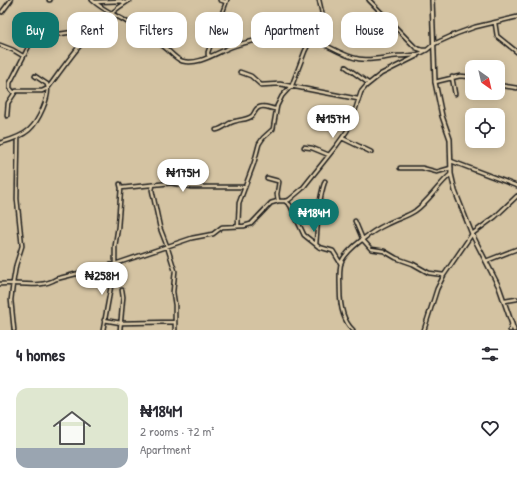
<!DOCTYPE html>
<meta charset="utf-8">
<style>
:root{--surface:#fff;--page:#f7f7f7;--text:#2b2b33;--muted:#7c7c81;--line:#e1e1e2;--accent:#0f766e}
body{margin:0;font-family:"Patrick Hand",sans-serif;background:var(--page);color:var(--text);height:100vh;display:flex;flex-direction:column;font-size:15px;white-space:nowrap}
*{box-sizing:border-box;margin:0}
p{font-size:13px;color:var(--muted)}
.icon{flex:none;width:22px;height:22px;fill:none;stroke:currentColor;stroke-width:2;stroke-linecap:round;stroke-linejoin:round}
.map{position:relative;height:330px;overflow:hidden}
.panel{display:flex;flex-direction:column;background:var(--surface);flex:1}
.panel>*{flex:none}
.guide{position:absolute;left:12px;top:12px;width:493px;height:36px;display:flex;gap:8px}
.needle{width:26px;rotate:146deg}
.buttons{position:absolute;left:465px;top:60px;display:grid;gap:8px}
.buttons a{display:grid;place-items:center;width:40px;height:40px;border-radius:8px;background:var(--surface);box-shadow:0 2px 10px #0003;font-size:20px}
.price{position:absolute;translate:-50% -34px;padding:0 9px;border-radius:14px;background:#fff;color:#222;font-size:13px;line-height:26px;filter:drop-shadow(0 1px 2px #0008)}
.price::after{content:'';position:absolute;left:50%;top:24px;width:12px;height:9px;margin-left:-6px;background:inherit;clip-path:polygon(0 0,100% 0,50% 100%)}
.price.on{background:var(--accent);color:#fff}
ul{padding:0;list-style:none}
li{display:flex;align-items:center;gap:12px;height:100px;padding:0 16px}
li+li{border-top:1px solid var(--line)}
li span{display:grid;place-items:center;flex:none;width:112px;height:80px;border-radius:12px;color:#555}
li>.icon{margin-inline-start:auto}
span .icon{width:48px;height:48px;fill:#fffc;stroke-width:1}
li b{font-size:17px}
h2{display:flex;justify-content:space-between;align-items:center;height:48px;padding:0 16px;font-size:17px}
.chip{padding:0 14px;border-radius:12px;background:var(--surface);box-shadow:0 2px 10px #0003;font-size:14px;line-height:36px}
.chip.on{background:var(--accent);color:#fff}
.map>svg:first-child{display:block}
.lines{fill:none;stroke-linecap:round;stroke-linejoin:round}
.minor-casing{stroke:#1c1c1c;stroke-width:5.5}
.major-casing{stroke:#1c1c1c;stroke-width:6}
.minor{stroke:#e0ceab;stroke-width:2.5}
.major{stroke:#e0ceab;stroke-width:3}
</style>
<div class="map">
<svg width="517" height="330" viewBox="0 0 517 330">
<rect width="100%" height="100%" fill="#d4c3a2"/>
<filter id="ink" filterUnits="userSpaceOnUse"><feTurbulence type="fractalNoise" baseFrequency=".025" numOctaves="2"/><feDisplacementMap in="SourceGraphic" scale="8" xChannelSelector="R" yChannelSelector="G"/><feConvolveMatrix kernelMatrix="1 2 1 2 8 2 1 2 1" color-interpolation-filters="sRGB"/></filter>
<g filter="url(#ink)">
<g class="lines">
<defs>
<path id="minor" d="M 49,0 L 50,0
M 92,0 C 102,9 111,13 122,19 C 136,27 150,36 163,46 C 169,50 175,59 182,61 C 200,66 218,51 234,46 C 249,41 277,36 294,36 C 317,35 336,55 359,59 C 372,61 385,57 398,56 C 411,55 416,57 427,50
M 220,0 L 226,2
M 369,0 L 411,43 L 416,48 L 422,50 L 427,50 L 434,44 L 456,34 L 475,27 L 517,17
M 95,2 L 121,1 L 125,3
M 2,12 L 11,0
M 27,19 L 43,36
M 495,23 L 497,36 L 517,52
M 0,45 L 13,50 L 23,56
M 211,56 L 208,55 L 208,52 L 227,0
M 346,67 L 368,83
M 240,72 L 251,76 L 261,85 L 280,84 L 358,99
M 452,77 L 455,94
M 435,82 L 460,76 L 472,77
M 498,85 L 517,88
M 14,93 L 10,88 L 10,83 L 33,38 L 93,29
M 7,116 L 8,103 L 16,91 L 42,91 L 48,88 C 72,55 95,21 130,0
M 216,130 C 224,129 228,122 236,121 C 242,119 247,120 252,116 C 255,113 255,108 260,107 C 265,105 271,109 276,109
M 342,138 L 371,152
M 0,143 C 10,140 21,137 29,130 C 38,122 51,96 47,84 L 35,76
M 304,147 L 312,148 L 329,155
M 451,161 L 517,186
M 400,168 L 422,168 L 437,172 L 451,168
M 267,178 L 278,181 L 279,182 L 277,194 L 278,201
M 153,185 L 152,190 L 160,228 L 167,246 L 175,271 L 173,292 L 175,305 L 175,330
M 121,188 L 171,183 L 192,187 L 245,187
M 285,201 L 290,205 L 304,235 L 319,247 L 333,251 L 341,264
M 355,221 L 363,240 L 371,249 L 384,251 L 396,258 L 413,264 L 429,273 L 444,275
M 238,226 L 239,203 L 254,163 L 259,144 L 263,138 L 273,129 L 277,106 L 282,96 L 292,85 L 305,51 L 318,26 L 322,13 L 319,0
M 316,244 C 318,222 318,201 325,181
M 486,261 L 517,249
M 0,284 C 18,282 40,289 56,279 L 115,264 L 192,238 L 213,234 L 222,227 L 244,226 L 251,224 L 271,203 L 278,201 L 285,201 L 289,200 L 302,189 L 337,145 L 347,131 L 353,117 L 361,92 L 366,86 L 381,74 L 417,56
M 505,301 L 517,299
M 104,320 L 121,323 L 175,322
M 14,330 L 11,300 L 13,283 L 16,265 L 22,246 L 17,199 L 18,138
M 103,330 L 115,264 L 115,246 L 118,227 L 121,188 L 120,184
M 120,330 L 123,297 L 122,290
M 353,330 C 342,320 340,305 340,290 C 340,282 339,271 341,263 C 346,249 374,230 387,224 C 396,219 406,217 415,211 C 429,201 438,185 451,174
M 424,330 L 437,289 L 444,275 L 472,234 L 495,217 L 517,196
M 510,330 L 512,324"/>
<path id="major" d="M 432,0 L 435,82 L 442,116 L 450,139 L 451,174 L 455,191 L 472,234 L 499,287 L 514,330"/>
</defs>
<use href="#minor" class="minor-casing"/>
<use href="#major" class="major-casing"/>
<use href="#minor" class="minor"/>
<use href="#major" class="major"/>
</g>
</g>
</svg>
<div class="buttons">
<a><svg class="needle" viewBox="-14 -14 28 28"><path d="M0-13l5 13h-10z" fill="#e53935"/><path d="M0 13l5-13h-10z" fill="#7c7c81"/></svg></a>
<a><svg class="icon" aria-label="locate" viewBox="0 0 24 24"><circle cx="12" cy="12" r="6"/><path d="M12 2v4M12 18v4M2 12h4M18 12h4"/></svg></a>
</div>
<b class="price" style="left:333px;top:139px">₦157M</b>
<b class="price" style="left:183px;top:193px">₦175M</b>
<b class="price on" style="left:314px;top:233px">₦184M</b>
<b class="price" style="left:102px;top:296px">₦258M</b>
<div class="guide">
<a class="chip on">Buy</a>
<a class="chip">Rent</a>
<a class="chip">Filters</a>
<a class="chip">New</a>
<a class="chip">Apartment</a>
<a class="chip">House</a>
</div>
</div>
<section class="panel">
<h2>4 homes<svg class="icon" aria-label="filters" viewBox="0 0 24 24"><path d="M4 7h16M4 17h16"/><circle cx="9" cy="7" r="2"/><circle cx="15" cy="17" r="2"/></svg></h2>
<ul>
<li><span style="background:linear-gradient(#dfe7d0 75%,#9aa5b1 0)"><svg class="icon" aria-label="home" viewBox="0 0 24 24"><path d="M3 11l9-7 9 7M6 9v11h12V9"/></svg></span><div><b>₦184M</b><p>2 rooms · 72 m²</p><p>Apartment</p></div><svg class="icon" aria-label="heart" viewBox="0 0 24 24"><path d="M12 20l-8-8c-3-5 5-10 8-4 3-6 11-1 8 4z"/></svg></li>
</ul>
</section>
